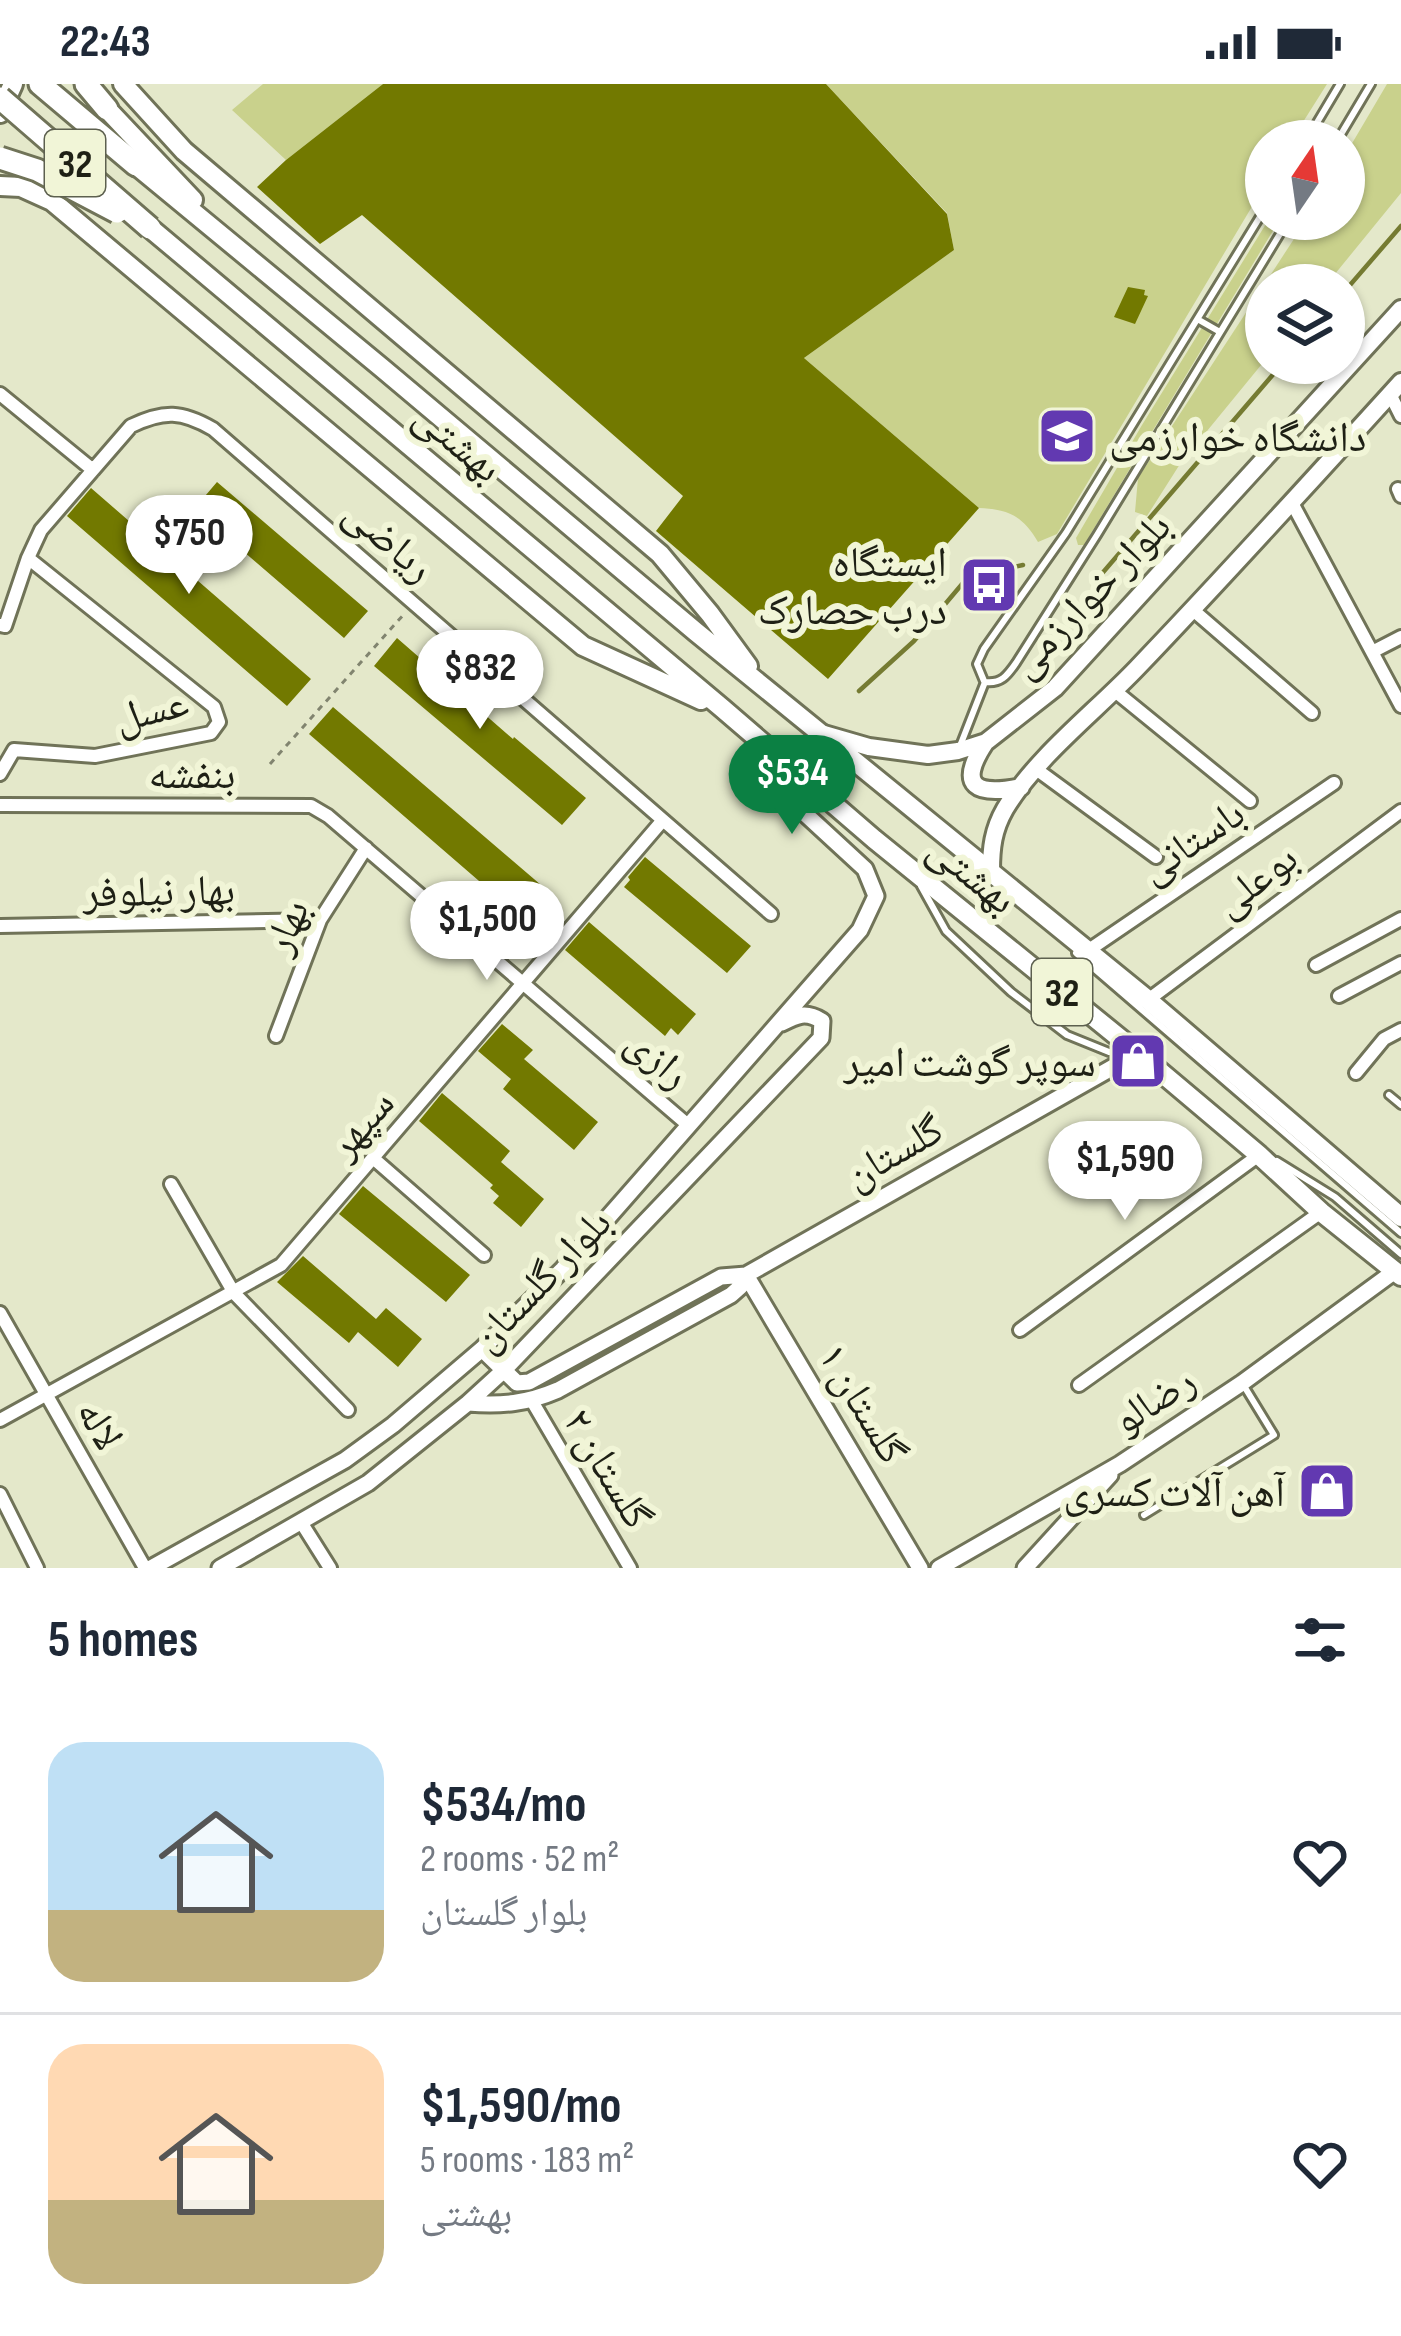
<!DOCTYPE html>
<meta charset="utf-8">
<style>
:root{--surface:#fff;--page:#f2f2f3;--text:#1f2937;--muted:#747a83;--line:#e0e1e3;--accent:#0b8043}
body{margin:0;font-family:"Sofia Sans Condensed","Noto Naskh Arabic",sans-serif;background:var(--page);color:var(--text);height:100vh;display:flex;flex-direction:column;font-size:45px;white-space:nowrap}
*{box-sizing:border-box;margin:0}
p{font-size:39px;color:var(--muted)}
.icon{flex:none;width:66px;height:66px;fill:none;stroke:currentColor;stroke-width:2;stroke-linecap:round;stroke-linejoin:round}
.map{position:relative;height:1484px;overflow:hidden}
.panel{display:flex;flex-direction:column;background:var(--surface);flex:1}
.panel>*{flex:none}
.needle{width:78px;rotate:13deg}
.controls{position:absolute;left:1245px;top:36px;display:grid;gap:24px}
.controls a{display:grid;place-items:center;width:120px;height:120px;border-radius:50%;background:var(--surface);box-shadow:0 3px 9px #0004;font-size:60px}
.price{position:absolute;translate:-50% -102px;padding:0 27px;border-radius:42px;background:#fff;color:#222;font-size:39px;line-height:78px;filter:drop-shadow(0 3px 6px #0008)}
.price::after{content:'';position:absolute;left:50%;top:72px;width:36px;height:27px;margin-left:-18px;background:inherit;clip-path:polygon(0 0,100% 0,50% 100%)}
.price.current{background:var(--accent);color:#fff}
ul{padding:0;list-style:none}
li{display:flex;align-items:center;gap:36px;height:300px;padding:0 48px}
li+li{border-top:3px solid var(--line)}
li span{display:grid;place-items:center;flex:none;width:336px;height:240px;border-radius:36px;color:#555}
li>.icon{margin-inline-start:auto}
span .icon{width:144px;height:144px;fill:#fffc;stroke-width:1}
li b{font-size:51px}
h2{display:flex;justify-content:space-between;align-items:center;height:144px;padding:0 48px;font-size:51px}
.status{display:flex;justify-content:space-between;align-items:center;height:84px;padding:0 60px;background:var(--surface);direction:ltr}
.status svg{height:33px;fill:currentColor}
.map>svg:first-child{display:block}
.green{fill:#c9d18c}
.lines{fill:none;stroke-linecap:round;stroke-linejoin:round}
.stream{stroke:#757b32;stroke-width:4.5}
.building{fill:#727900}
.service-casing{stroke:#707358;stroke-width:12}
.minor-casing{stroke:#707358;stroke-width:18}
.tertiary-casing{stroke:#707358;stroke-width:21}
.secondary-casing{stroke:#707358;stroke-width:22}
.primary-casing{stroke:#707358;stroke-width:24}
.trunk-casing{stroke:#707358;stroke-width:27}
.path{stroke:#81846f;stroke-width:3;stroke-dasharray:6 6;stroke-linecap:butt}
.service{stroke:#fff;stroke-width:6}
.minor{stroke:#fff;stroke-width:12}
.tertiary{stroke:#fff;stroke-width:15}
.secondary{stroke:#fff;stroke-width:16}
.primary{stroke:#fff;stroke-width:18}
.trunk{stroke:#fff;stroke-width:21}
.trunk-bridge-casing{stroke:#707358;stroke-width:27;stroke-linecap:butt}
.trunk-bridge{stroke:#fff;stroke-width:21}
.labels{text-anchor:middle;stroke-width:12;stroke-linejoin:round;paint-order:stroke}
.shield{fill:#f1f5d7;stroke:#5d604f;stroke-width:3}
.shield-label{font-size:39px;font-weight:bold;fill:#1e2015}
.poi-label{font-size:42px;fill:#1e2015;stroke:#f1f5d7;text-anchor:end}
.street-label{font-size:42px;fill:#1e2015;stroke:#f1f5d7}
</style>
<div class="status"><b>22:43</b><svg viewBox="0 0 49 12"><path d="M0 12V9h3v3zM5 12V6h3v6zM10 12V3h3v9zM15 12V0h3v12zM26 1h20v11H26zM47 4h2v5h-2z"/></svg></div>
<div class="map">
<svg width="1401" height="1484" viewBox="0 0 1401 1484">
<rect width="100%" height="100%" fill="#e4e8ca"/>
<path class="green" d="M 263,0 L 383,0 L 286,76 L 232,26 Z
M 826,0 L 1327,0 L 1291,57 L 1266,57 L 1266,99 L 1057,450 L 1038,458 C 1023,432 1008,425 979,424 L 804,274 L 954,166 L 947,129 Z
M 1387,0 L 1401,0 L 1401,109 L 1326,201 L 1266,201 L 1266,275 L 1180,380 L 1147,432 L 1135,428 L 1138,394 L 1307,135 L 1344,135 L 1344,73 Z
M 1269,135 L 1280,135 L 1084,461 L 1078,461 L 1076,454 L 1142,341 Z"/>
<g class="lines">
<path class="stream" d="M 1344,208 L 1401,142
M 1099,493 L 1283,279
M 859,607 L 914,557 L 968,493 L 1023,481"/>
</g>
<path class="building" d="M 383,0 L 826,0 L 947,130 L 954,166 L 804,274 L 979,424 L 828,595 L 656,447 L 683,412 L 362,131 L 320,160 L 257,103 L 286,76 Z
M 1128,203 L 1145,206 L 1144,211 L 1148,212 L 1135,240 L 1114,233 Z
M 217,398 L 368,527 L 344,554 L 194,425 Z
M 91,404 L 311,595 L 287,622 L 67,432 Z
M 397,554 L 513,655 L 514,653 L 586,714 L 562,741 L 374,582 Z
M 333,623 L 555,813 L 537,834 L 530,828 L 523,835 L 309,650 Z
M 645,773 L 751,862 L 727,889 L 624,803 L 630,796 L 628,793 Z
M 589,838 L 696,930 L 678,951 L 671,944 L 665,952 L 565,866 Z
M 502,940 L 533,966 L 524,975 L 598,1038 L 574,1066 L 503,1005 L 511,995 L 478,967 Z
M 442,1009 L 510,1067 L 501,1078 L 544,1115 L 521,1143 L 493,1119 L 499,1112 L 490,1104 L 493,1101 L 419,1037 Z
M 363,1102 L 470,1191 L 446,1218 L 339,1130 Z
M 303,1172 L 376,1235 L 386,1224 L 422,1255 L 398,1283 L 358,1248 L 349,1259 L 277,1198 Z"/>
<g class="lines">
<defs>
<path id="service" d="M 1306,57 L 1340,0
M 1337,57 L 1371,0
M 1199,236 L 1220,248
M 984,597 L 977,580 L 984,565 L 1066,449 L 1266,123
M 985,598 C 1001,600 1007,592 1016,579 L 1097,451 L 1289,135
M 960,662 L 985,598
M 921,802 L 946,847 L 1011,908 L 1067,951 L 1109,968 L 1127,969
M 1076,869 L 1401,1149
M 1389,1011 L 1401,1021
M 1277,1077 L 1335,1113 L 1401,1170
M 1144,1431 L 1274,1351 L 1244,1302"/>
<path id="minor" d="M 0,310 L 93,386
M 1390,310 L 1401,332
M 1398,405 L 1401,412
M 1291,417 L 1401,622
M 1193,526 L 1312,629
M 0,541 L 5,542 L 28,474 L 41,446 L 131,342 C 164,326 182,327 213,345 L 771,830
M 1372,568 L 1401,553
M 1115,607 L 1250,717
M 1036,685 L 1156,773
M 0,690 L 14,666 L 95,672 L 211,649 L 219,638 L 214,623 L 28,474
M 0,721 L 311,722 L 328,732 L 688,1041
M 0,842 L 320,836
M 1086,868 L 1334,699
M 1316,881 L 1401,835
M 1339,912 L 1401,879
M 1148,916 L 1401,727
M 276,952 L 320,836 L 366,764
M 1356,989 L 1384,955 L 1401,946
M 373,1074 L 484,1171
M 171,1100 L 234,1209 L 348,1326
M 0,1229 L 145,1484
M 1020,1246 L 1259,1071
M 1079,1301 L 1321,1128
M 532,1317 L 630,1484
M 0,1336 L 281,1181 L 663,736
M 0,1410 L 37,1484
M 301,1438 L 330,1484"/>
<path id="tertiary" d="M 746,1191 L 920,1484
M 482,1265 L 517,1299 L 529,1298 L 721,1193 L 746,1191
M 468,1319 C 501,1322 528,1319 558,1306 L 731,1211 L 740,1203 L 746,1191 L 1138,969
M 151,1484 L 345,1376 L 393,1341 L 482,1265 L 563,1185 L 860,846 L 876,812 L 865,785 L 776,703 L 760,659
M 220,1484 L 368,1399 L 468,1319 L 503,1287 L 821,954 L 822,937 C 806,927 797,931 782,939
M 939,1484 L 1120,1380 L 1242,1299 L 1395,1187
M 1025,1484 L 1110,1391"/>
<path id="secondary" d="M 824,650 L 869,663 L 928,671 L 958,667 L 986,658 L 1055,604 L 1401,225
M 985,659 C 956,703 977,712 1021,703
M 991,787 C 991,764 993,746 1005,725 C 1036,673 1095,628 1137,584 C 1227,490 1314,394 1401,298"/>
<path id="primary" d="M 123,0 L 184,67 L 660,470 L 710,530 L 748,582
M 107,25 L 193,116
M 0,29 L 13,0
M 136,81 L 382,284 L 696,548 L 1148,916 L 1401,1133
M 0,102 L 21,103 L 52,117 L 583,562 L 701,616
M 150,144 L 722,624 L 874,755 L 1138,969 L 1259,1071 L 1321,1128 L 1401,1192"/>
<path id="trunk" d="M 40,0 L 136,81
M 86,0 L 107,25"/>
</defs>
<use href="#service" class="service-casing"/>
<use href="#minor" class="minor-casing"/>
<use href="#tertiary" class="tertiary-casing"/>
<use href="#secondary" class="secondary-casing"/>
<use href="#primary" class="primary-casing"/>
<use href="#trunk" class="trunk-casing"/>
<path class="path" d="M 270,680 L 405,529"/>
<use href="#service" class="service"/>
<use href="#minor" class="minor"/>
<use href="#tertiary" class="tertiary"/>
<use href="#secondary" class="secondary"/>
<use href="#primary" class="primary"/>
<use href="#trunk" class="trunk"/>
<defs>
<path id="trunk-bridge" d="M 0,14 L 150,144
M 0,74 L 37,86 L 117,128"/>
</defs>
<use href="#trunk-bridge" class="trunk-bridge-casing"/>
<use href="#trunk-bridge" class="trunk-bridge"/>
</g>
<defs>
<symbol id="university-square" viewBox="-11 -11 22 22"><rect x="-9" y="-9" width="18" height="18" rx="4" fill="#6239b1" stroke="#f1f5d7"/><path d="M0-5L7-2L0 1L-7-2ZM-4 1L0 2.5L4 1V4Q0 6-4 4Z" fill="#fff"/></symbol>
<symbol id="bus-square" viewBox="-11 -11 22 22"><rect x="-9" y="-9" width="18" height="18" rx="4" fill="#6239b1" stroke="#f1f5d7"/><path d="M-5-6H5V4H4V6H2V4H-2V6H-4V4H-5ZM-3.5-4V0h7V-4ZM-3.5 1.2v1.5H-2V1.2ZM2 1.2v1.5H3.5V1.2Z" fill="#fff"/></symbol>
<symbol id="shop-square" viewBox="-11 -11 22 22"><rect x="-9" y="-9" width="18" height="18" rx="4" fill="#6239b1" stroke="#f1f5d7"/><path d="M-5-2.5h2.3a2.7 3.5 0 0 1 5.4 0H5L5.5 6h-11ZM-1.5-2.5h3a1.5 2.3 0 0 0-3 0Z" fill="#fff"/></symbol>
</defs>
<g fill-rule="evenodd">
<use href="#university-square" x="1034" y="319" width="66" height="66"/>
<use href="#bus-square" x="956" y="468" width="66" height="66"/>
<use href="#shop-square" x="1105" y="944" width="66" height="66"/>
<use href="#shop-square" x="1294" y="1374" width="66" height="66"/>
</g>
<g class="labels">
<g class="shield">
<rect x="45" y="46" width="60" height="66" rx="9"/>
<rect x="1032" y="875" width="60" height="66" rx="9"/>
</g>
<g class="shield-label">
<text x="75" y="93">32</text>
<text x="1062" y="922">32</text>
</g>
<g class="poi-label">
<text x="1109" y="367" text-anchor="start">دانشگاه خوارزمی</text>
<text x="947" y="492">ایستگاه<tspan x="947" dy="48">درب حصارک</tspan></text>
<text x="1096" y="992">سوپر گوشت امیر</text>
<text x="1285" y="1422">آهن آلات کسری</text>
</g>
<g class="street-label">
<text transform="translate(459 357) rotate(40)" y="15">بهشتى</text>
<text transform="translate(390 455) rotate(41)" y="15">ریاضی</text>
<text transform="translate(1089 510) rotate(-46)" y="15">بلوار خوارزمی</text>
<text transform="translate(151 625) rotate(-14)" y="15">عسل</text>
<text x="192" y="704">بنفشه</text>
<text transform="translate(1191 756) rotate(-34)" y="15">باستانی</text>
<text transform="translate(973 789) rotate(39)" y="15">بهشتی</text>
<text transform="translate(1255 795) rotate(-37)" y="15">بوعلی</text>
<text transform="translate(159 806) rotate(-1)" y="15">بهار نیلوفر</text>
<text transform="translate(285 842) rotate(-66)" y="15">بهار</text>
<text transform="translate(659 973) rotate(41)" y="15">رازی</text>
<text transform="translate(360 1039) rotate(-49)" y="15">سپهر</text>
<text transform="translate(893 1067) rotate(-30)" y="15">گلستان</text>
<text transform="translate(540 1195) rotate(-46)" y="15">بلوار گلستان</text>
<text transform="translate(1153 1315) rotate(-33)" y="15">رضالو</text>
<text transform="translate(864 1319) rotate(59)" y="15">گلستان ۱</text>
<text transform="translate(101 1340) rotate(60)" y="15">لاله</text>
<text transform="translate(609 1384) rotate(59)" y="15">گلستان ۲</text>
</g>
</g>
</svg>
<div class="controls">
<a><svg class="needle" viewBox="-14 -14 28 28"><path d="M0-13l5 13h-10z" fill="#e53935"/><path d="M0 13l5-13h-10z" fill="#747a83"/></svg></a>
<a><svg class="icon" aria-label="layers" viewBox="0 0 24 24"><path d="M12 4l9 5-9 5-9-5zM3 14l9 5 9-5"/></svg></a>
</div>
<b class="price" style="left:189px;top:513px">$750</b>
<b class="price" style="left:480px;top:648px">$832</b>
<b class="price current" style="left:792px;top:753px">$534</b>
<b class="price" style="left:487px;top:899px">$1,500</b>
<b class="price" style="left:1125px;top:1139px">$1,590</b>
</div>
<section class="panel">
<h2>5 homes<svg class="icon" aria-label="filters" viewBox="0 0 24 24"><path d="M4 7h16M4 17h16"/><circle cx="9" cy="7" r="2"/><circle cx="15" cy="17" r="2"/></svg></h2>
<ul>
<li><span style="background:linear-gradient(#bfe0f5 70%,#c2b280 0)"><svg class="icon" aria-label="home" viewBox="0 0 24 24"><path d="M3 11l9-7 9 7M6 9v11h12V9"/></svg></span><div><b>$534/mo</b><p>2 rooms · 52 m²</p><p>بلوار گلستان</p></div><svg class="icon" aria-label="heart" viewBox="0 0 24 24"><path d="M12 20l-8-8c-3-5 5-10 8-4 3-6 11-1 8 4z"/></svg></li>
<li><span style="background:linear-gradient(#ffd9b3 65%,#c2b280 0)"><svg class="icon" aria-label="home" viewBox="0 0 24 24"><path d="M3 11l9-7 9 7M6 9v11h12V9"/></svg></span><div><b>$1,590/mo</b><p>5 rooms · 183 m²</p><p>بهشتی</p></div><svg class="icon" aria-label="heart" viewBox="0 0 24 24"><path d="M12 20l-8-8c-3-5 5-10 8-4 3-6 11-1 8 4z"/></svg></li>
</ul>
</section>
